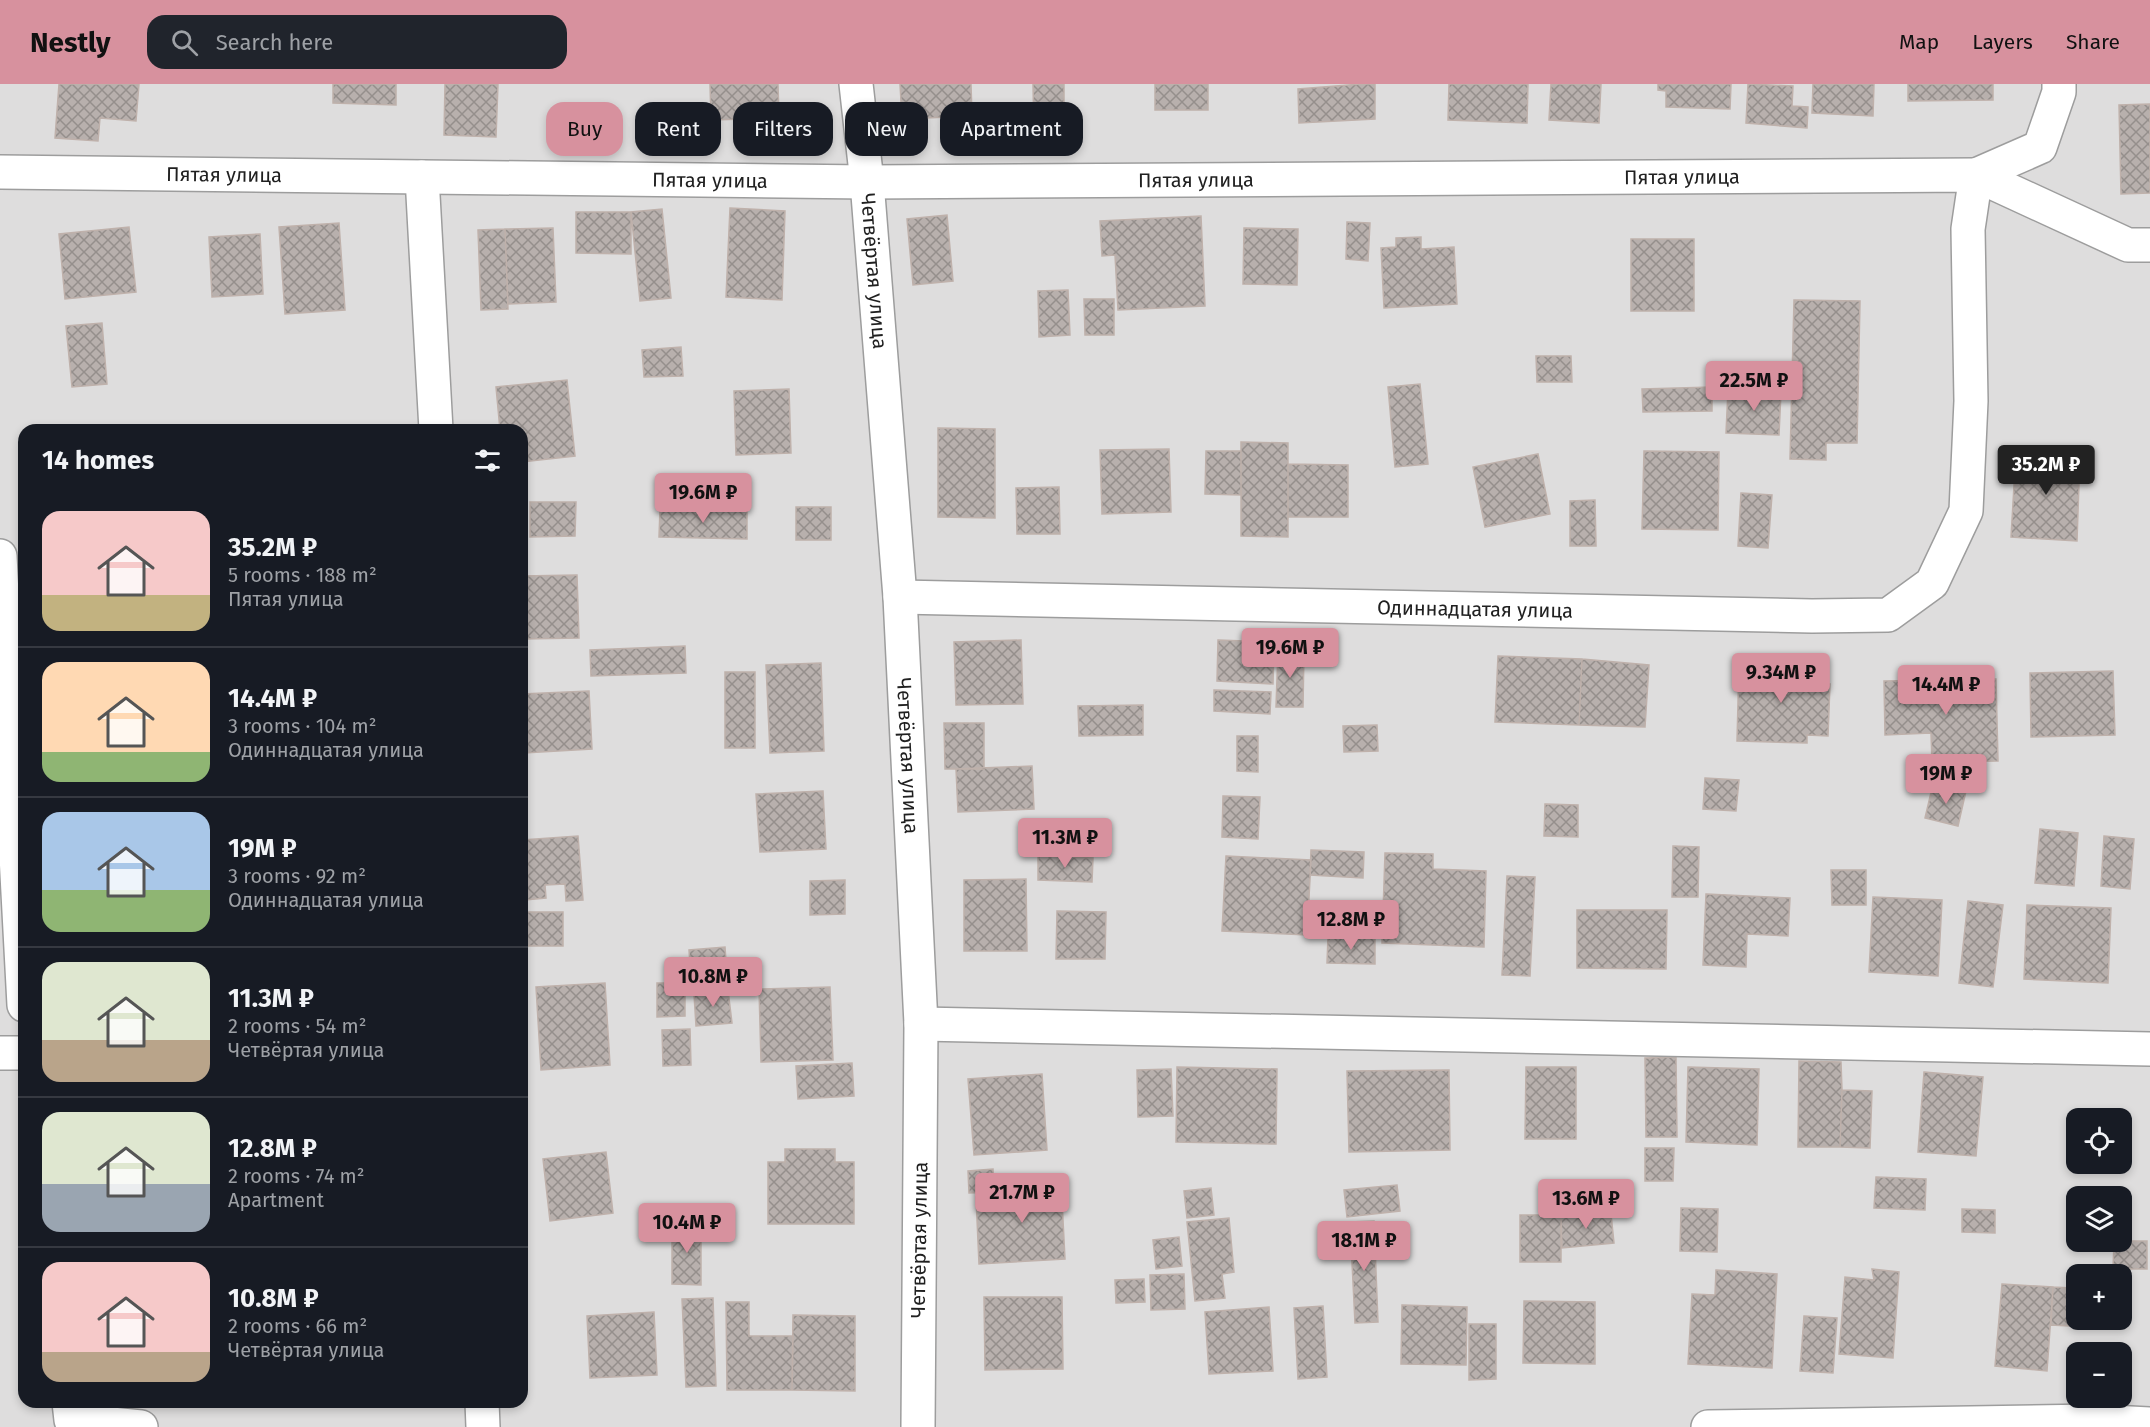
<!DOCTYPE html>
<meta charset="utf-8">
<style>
:root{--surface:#171b24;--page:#20242c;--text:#f1f3f6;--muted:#9ea1a6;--line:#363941;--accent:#d7919e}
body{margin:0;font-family:"Fira Sans",sans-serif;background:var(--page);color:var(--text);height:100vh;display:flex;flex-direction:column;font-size:22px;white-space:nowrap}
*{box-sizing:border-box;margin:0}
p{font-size:20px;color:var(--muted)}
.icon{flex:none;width:33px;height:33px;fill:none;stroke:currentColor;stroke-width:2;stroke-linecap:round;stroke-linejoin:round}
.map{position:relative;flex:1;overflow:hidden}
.side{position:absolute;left:18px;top:340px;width:510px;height:984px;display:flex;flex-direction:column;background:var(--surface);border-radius:18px;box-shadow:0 3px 9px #0003}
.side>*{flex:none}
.hud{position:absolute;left:546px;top:18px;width:570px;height:54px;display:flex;gap:12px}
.controls{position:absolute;left:2066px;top:1024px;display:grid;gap:12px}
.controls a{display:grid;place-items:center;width:66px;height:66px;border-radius:12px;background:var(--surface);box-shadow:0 3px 9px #0003;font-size:30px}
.price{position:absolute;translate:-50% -51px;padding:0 14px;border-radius:6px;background:var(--accent);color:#111;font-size:20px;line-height:39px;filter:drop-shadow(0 2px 3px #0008)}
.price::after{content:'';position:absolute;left:50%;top:36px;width:18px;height:14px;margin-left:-9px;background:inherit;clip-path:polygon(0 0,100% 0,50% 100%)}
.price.on{background:#222;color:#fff}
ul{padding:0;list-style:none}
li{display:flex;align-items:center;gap:18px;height:150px;padding:0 24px}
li+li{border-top:2px solid var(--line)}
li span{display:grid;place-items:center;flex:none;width:168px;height:120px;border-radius:18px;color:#555}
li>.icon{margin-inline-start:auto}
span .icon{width:72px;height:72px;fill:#fffc;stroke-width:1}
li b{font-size:26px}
h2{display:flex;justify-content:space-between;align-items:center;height:72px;padding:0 24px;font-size:26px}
.chip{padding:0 21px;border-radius:18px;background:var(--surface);box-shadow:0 3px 9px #0003;font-size:21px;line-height:54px}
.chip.on{background:var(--accent);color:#111}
header{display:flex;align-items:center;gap:36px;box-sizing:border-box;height:84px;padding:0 30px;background:var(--accent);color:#111}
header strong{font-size:28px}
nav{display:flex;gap:33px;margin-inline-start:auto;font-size:21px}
.search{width:420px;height:54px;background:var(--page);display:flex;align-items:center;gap:15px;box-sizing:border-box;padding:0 21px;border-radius:18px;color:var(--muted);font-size:22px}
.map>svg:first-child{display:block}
.residential{fill:#dedddd;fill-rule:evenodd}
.building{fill:url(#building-cross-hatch);stroke:#bfb1ab;stroke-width:1.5}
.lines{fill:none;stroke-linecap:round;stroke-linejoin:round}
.minor-casing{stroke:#9d9d9d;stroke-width:36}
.minor{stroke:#fff;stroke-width:33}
.labels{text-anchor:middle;stroke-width:5;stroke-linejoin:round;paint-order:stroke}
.street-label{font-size:20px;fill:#202020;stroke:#fff}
</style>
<header>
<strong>Nestly</strong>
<div class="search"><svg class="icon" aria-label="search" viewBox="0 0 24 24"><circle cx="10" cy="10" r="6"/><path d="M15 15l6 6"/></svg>Search here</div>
<nav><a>Map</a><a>Layers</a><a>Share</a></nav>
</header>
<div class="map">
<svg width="2150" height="1343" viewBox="0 0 2150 1343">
<defs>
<pattern id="building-cross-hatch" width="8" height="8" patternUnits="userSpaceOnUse" patternTransform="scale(1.5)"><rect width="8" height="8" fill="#b8b0ad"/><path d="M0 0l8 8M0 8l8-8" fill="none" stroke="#958f8c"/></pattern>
</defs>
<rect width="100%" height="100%" fill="#efebe7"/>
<path class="residential" d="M 0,0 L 2150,0 L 2150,1343 L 0,1343 ZM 24,346 L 522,346 L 522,1318 L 24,1318 ZM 2076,1035 L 2121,1035 L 2121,1080 L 2076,1080 ZM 2076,1113 L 2121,1113 L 2121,1158 L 2076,1158 ZM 2076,1191 L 2121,1191 L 2121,1236 L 2076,1236 ZM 2076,1269 L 2121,1269 L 2121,1314 L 2076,1314 Z"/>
<path class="building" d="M 59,0 L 139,0 L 136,37 L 100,34 L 98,57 L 55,54 Z
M 333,0 L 396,0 L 396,21 L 333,19 Z
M 445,0 L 498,0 L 496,53 L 444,51 Z
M 710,0 L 778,0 L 779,34 L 711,36 Z
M 900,0 L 971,0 L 972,32 L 902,35 Z
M 1033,0 L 1064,0 L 1064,48 L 1034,48 Z
M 1155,0 L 1208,0 L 1208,26 L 1155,26 Z
M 1361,0 L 1375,0 L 1375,35 L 1299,39 L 1298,5 Z
M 1449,0 L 1528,0 L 1527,39 L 1448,36 Z
M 1551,0 L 1601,0 L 1599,39 L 1549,36 Z
M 1658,0 L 1731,0 L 1730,25 L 1666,23 L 1666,7 L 1658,6 Z
M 1748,0 L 1793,2 L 1792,22 L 1808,23 L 1807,44 L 1746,39 Z
M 1813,0 L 1874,0 L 1873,32 L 1812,29 Z
M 1908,0 L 1993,0 L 1993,16 L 1908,17 Z
M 2150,20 L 2150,109 L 2121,110 L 2119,21 Z
M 730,124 L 785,127 L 782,216 L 726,213 Z
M 662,125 L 671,214 L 640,217 L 631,128 Z
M 576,128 L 631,128 L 631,170 L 576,169 Z
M 947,131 L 953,197 L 913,201 L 907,135 Z
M 1201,132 L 1205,222 L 1118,226 L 1115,171 L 1102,172 L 1100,137 Z
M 1347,138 L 1370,139 L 1368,177 L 1346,175 Z
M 339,139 L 345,226 L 285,230 L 279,143 Z
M 129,143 L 136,208 L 65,215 L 59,150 Z
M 553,144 L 556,218 L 508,220 L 505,145 Z
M 1244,144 L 1298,145 L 1297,201 L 1243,200 Z
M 505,145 L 508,225 L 481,226 L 478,146 Z
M 260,150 L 263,210 L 212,213 L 209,153 Z
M 1421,153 L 1421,165 L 1454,163 L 1457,220 L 1384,224 L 1381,164 L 1396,163 L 1396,154 Z
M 1631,155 L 1694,155 L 1694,227 L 1631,227 Z
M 1068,206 L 1070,251 L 1039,253 L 1038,207 Z
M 1084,215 L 1114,215 L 1114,251 L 1085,251 Z
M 1794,216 L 1860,217 L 1857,359 L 1826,359 L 1826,376 L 1790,375 Z
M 102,239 L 107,300 L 72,303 L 66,242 Z
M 681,263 L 683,292 L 644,293 L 642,266 Z
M 1536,272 L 1571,272 L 1572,298 L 1537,298 Z
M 567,296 L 575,372 L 522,378 L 522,346 L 500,346 L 496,303 Z
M 1420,300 L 1428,380 L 1395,383 L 1388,303 Z
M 1712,303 L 1712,327 L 1643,328 L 1642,305 Z
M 789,305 L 791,369 L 736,371 L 734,307 Z
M 1728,306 L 1781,308 L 1779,351 L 1726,349 Z
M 938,344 L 995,345 L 995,434 L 938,433 Z
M 1241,358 L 1288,359 L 1288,453 L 1241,452 Z
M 1169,365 L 1171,428 L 1102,430 L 1100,366 Z
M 1206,367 L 1241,367 L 1241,411 L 1205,410 Z
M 1644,367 L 1719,368 L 1718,446 L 1642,445 Z
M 2016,368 L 2080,371 L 2077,457 L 2011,453 Z
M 1538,370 L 1550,430 L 1485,443 L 1473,383 Z
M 1288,380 L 1348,381 L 1348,433 L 1288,433 Z
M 1059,403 L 1060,450 L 1017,450 L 1016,404 Z
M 1741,409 L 1772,411 L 1768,464 L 1738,462 Z
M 1595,416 L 1596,462 L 1570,462 L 1570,417 Z
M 530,418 L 576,418 L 575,452 L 530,453 Z
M 796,423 L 831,423 L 831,456 L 796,456 Z
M 660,425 L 747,427 L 747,455 L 659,453 Z
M 577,491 L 579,554 L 522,555 L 522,492 Z
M 1021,556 L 1023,620 L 956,621 L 954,558 Z
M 1218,556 L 1274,558 L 1273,600 L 1217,597 Z
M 685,562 L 686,589 L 591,592 L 590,566 Z
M 1278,566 L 1304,567 L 1303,623 L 1276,623 Z
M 1498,572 L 1582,575 L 1579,641 L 1495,638 Z
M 1582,575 L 1649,581 L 1645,643 L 1579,641 Z
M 821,579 L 824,667 L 770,669 L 766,581 Z
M 1739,580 L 1810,582 L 1810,600 L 1830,600 L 1828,652 L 1807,651 L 1807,659 L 1737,657 Z
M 2113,587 L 2115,651 L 2031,653 L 2030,589 Z
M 725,588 L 755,588 L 755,664 L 725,664 Z
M 1996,595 L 1998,677 L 1932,678 L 1931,649 L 1885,651 L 1884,597 Z
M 1214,606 L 1271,608 L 1270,630 L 1214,627 Z
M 589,607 L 592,665 L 524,669 L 522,610 Z
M 1143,621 L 1143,651 L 1079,652 L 1078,622 Z
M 944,639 L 984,639 L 984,685 L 945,685 Z
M 1377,641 L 1378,667 L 1344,668 L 1343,642 Z
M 1237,652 L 1258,652 L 1258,688 L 1237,687 Z
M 1032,682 L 1034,725 L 958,728 L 956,685 Z
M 1705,694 L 1739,696 L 1736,727 L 1703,725 Z
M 1933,700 L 1966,707 L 1958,742 L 1925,734 Z
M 823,707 L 826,765 L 760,768 L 756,710 Z
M 1223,712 L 1260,713 L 1258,755 L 1222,753 Z
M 1545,720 L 1578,721 L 1578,753 L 1544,752 Z
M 2040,745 L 2078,749 L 2074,802 L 2035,799 Z
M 578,752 L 583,816 L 566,817 L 565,800 L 545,801 L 546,814 L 525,816 L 522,756 Z
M 2104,752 L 2134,755 L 2130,805 L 2101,802 Z
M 1673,762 L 1699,763 L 1698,813 L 1672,813 Z
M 1311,766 L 1364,768 L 1363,794 L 1310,791 Z
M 1385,769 L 1433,770 L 1433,785 L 1486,787 L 1484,863 L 1382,859 Z
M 1038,772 L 1093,774 L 1092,798 L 1038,796 Z
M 1226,772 L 1311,776 L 1307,851 L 1222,847 Z
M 1831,786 L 1866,786 L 1866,821 L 1832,821 Z
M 1507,792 L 1535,793 L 1530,892 L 1502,891 Z
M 1026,795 L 1027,867 L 964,867 L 964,796 Z
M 845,796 L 845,830 L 810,831 L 810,797 Z
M 1706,810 L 1790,814 L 1788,852 L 1747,850 L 1746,883 L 1703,881 Z
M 1873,813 L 1942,816 L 1938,892 L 1869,888 Z
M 1968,817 L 2003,821 L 1993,903 L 1959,899 Z
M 2027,821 L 2111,824 L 2108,899 L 2024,895 Z
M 1577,826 L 1667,826 L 1666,885 L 1577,884 Z
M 1057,827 L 1106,828 L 1105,875 L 1056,875 Z
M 522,828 L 563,828 L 563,862 L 522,862 Z
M 1328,853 L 1375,854 L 1375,880 L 1327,879 Z
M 725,863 L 728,906 L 692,909 L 689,866 Z
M 605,899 L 610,981 L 541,986 L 536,903 Z
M 657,899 L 685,899 L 685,932 L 657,933 Z
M 830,903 L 833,976 L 761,978 L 759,905 Z
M 728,906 L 732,939 L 696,942 L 694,910 Z
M 690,945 L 691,981 L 663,982 L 662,946 Z
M 1676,973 L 1677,1053 L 1646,1053 L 1645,974 Z
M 1799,977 L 1841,978 L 1842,1006 L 1840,1063 L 1798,1063 Z
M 852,979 L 854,1012 L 798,1015 L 796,982 Z
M 1177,983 L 1277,985 L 1276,1060 L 1176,1058 Z
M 1526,983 L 1576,983 L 1576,1055 L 1525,1055 Z
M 1688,983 L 1759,985 L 1757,1061 L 1686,1058 Z
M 1171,985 L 1173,1032 L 1138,1033 L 1137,986 Z
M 1449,986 L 1450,1066 L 1349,1068 L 1347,987 Z
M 1924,988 L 1983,993 L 1976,1072 L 1918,1068 Z
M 1042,990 L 1047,1066 L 974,1071 L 968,995 Z
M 1842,1006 L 1872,1007 L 1870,1064 L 1840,1063 Z
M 1645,1064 L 1674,1064 L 1673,1097 L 1645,1097 Z
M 785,1065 L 835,1065 L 835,1078 L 854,1078 L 854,1140 L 768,1140 L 768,1078 L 785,1078 Z
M 606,1068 L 613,1129 L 550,1137 L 543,1075 Z
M 993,1085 L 994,1108 L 969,1109 L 968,1087 Z
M 1876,1093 L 1926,1095 L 1925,1126 L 1874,1124 Z
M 1061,1097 L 1065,1175 L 979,1180 L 976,1113 L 1001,1112 L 1000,1100 Z
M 1397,1101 L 1400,1127 L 1347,1133 L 1344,1106 Z
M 1211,1104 L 1214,1131 L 1187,1134 L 1184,1107 Z
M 1681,1124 L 1718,1125 L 1717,1168 L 1680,1167 Z
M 1962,1125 L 1995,1126 L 1995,1149 L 1962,1148 Z
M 1611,1130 L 1614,1159 L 1562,1164 L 1561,1131 Z
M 1520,1131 L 1561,1131 L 1561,1178 L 1520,1178 Z
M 1229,1134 L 1234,1188 L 1222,1190 L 1225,1214 L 1195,1217 L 1187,1138 Z
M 1374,1137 L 1378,1238 L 1355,1239 L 1350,1138 Z
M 672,1140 L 701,1140 L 701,1201 L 672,1200 Z
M 1179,1153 L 1182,1182 L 1156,1185 L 1153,1156 Z
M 2121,1157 L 2147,1157 L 2147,1185 L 2113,1185 L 2114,1158 Z
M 1872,1185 L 1899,1188 L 1893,1274 L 1839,1270 L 1845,1193 L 1874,1196 Z
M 1716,1186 L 1777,1190 L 1772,1284 L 1688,1280 L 1692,1210 L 1715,1211 Z
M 1184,1190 L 1185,1225 L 1151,1226 L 1150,1191 Z
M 1144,1195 L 1145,1218 L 1116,1219 L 1115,1196 Z
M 2002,1200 L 2053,1203 L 2047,1287 L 1995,1282 Z
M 2053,1203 L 2071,1204 L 2069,1242 L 2051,1241 Z
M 984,1213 L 1062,1213 L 1063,1285 L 985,1286 Z
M 713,1214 L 716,1302 L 686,1303 L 682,1215 Z
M 1524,1217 L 1595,1218 L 1595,1280 L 1523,1279 Z
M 726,1218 L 749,1218 L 749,1252 L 793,1252 L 792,1306 L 727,1306 Z
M 1402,1221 L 1467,1223 L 1466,1281 L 1401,1280 Z
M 1323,1222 L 1327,1293 L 1298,1295 L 1294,1224 Z
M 1269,1223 L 1273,1287 L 1209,1290 L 1205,1228 Z
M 654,1228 L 657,1291 L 590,1294 L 587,1232 Z
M 793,1231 L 855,1232 L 855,1307 L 792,1306 Z
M 1804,1232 L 1837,1234 L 1833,1289 L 1800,1287 Z
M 1469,1240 L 1496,1240 L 1496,1295 L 1469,1296 Z"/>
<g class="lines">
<defs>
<g id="minor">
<path id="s1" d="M 856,0 L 867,98 L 900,513 L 921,940 L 918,1343"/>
<path id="s2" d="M 0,88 L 867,98 L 1976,91 L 1968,145 L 1971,317 L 1966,427 L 1932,499 L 1888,531 L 1812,532 L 900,513"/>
<path d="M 1976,91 L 2128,161 L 2150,161"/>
<path d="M 1976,91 L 2040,63 L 2059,8 L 2059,0"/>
<path d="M 422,93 L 436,346"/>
<path d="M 0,472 L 24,921"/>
<path d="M 921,940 L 2150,965"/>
<path d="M 0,969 L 24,969"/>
<path d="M 69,1318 L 71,1336 L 141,1343"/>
<path d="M 482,1318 L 483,1343"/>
<path d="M 1708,1343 L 2093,1337 L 2150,1340"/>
</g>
</defs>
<use href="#minor" class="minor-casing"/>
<use href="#minor" class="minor"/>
</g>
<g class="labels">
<g class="street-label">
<text dy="7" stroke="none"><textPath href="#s2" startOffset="224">Пятая улица</textPath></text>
<text dy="7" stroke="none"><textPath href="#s2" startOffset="1682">Пятая улица</textPath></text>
<text dy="7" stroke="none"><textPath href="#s2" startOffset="1196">Пятая улица</textPath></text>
<text dy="7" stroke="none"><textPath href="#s2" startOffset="710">Пятая улица</textPath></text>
<text dy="7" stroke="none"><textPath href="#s1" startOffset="188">Четвёртая улица</textPath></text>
<text transform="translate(1475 525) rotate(1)" y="7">Одиннадцатая улица</text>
<text dy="7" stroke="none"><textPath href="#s1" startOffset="674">Четвёртая улица</textPath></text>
<text transform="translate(919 1156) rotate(-89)" y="7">Четвёртая улица</text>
</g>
</g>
</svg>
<div class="controls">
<a><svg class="icon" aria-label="locate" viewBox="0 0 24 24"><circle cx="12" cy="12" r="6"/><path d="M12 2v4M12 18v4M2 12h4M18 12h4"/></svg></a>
<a><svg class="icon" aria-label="layers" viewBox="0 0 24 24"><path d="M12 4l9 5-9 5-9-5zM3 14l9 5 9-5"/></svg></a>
<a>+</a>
<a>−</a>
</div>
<b class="price" style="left:1754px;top:328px">22.5M ₽</b>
<b class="price on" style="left:2046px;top:412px">35.2M ₽</b>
<b class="price" style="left:703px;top:440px">19.6M ₽</b>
<b class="price" style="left:1290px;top:595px">19.6M ₽</b>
<b class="price" style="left:1781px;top:620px">9.34M ₽</b>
<b class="price" style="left:1946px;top:632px">14.4M ₽</b>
<b class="price" style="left:1946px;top:721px">19M ₽</b>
<b class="price" style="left:1065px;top:785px">11.3M ₽</b>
<b class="price" style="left:1351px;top:867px">12.8M ₽</b>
<b class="price" style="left:713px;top:924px">10.8M ₽</b>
<b class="price" style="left:1022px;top:1140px">21.7M ₽</b>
<b class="price" style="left:1586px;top:1146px">13.6M ₽</b>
<b class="price" style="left:687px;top:1170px">10.4M ₽</b>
<b class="price" style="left:1364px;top:1188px">18.1M ₽</b>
<div class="hud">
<a class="chip on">Buy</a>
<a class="chip">Rent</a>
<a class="chip">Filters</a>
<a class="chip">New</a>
<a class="chip">Apartment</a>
</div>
<section class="side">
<h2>14 homes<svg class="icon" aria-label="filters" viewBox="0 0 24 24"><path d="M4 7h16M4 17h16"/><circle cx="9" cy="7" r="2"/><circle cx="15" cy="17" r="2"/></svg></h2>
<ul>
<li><span style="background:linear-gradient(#f6c9c9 70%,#c2b280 0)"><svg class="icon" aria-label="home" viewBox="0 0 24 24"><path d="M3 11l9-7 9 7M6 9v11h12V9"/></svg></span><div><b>35.2M ₽</b><p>5 rooms · 188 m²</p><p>Пятая улица</p></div></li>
<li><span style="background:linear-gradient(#ffd9b3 75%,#8fb573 0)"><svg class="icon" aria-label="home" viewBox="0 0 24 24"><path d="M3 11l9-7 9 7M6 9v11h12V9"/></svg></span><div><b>14.4M ₽</b><p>3 rooms · 104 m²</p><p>Одиннадцатая улица</p></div></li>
<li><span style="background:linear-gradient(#a9c7e8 65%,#8fb573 0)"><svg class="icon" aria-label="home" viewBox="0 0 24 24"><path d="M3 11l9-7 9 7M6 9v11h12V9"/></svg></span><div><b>19M ₽</b><p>3 rooms · 92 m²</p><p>Одиннадцатая улица</p></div></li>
<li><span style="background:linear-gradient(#dfe7d0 65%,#b9a48a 0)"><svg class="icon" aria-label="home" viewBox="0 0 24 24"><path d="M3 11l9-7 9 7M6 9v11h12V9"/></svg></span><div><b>11.3M ₽</b><p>2 rooms · 54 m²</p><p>Четвёртая улица</p></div></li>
<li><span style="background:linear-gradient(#dfe7d0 60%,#9aa5b1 0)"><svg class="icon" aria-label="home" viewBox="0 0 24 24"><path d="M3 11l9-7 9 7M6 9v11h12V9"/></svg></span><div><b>12.8M ₽</b><p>2 rooms · 74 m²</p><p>Apartment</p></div></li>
<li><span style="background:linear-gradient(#f6c9c9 75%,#b9a48a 0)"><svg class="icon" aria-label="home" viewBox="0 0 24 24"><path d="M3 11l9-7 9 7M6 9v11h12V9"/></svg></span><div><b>10.8M ₽</b><p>2 rooms · 66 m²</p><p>Четвёртая улица</p></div></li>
</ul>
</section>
</div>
